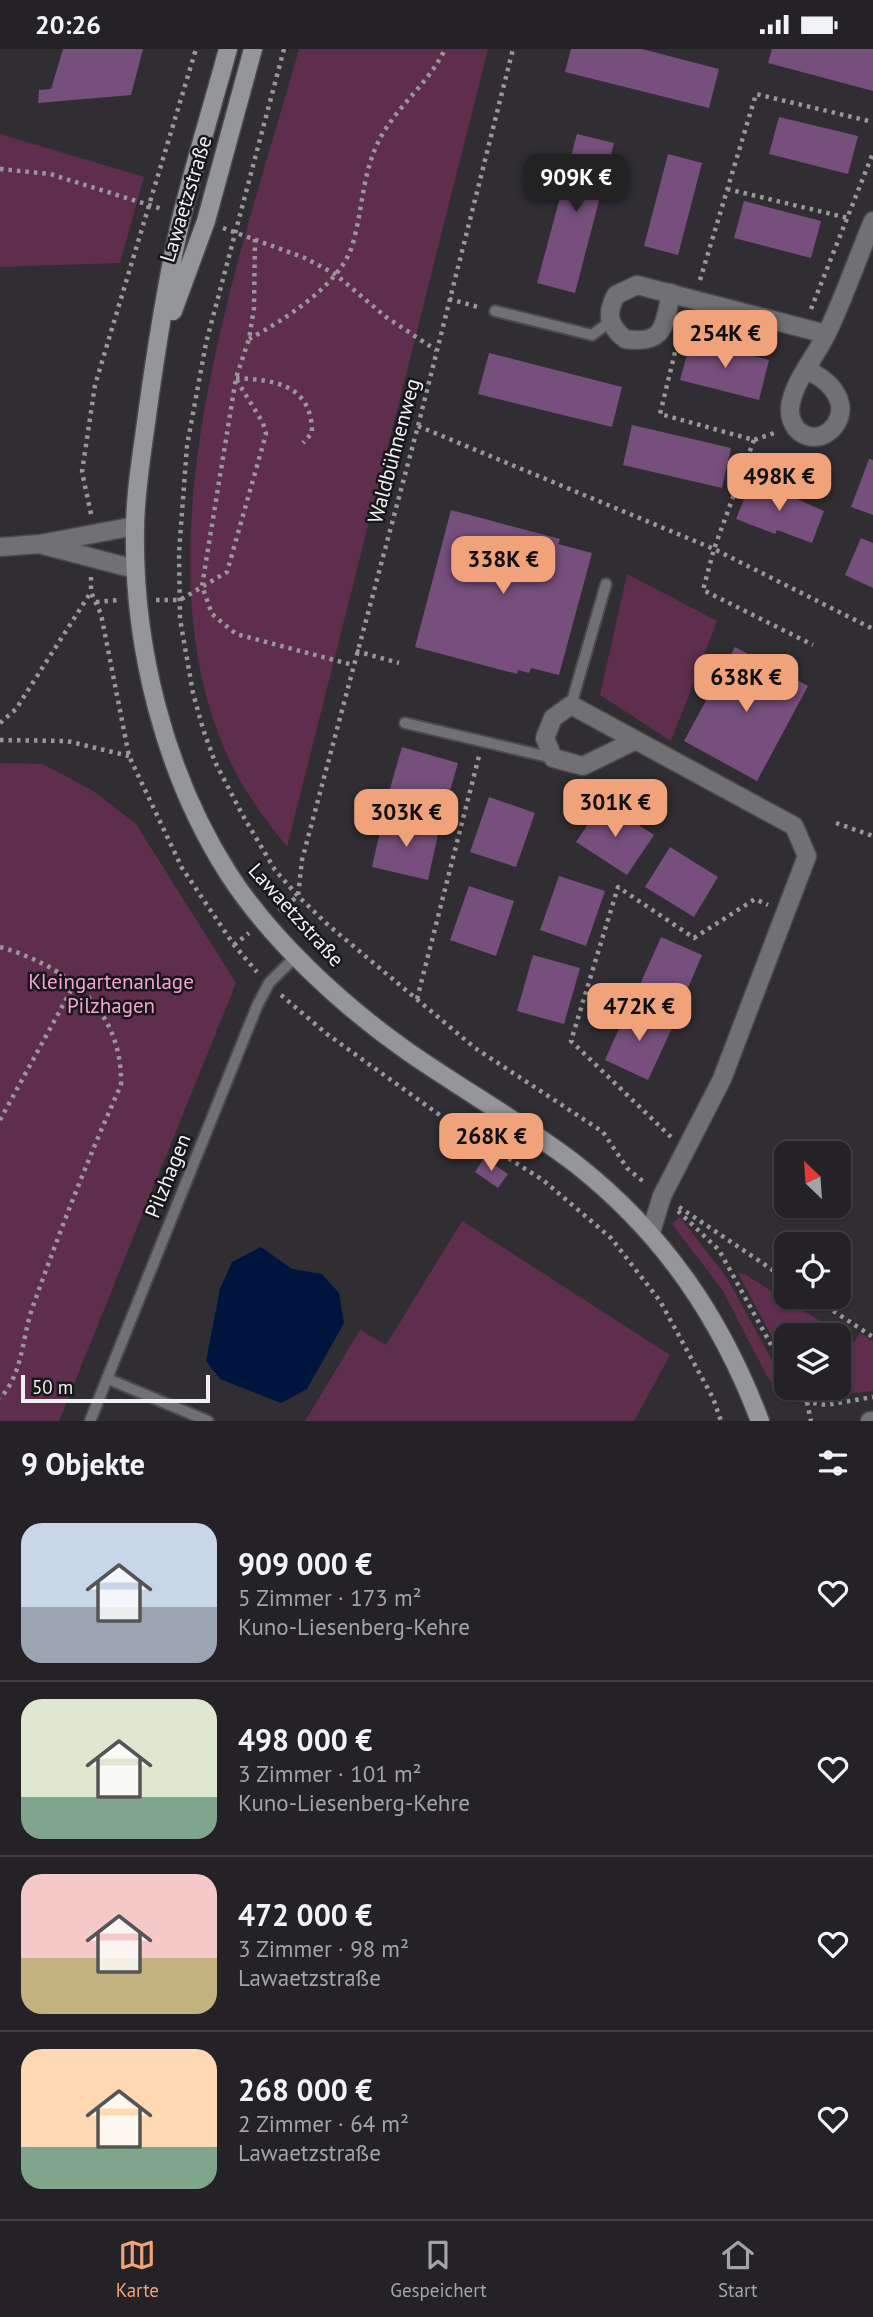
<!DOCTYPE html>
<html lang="de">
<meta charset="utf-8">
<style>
:root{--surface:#242226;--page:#302f32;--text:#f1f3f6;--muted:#a3a4a7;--line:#413f43;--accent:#f0a27a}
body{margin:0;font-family:"PT Sans",sans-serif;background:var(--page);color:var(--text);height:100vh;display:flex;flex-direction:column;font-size:26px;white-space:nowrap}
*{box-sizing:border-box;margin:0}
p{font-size:23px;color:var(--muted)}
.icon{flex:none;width:38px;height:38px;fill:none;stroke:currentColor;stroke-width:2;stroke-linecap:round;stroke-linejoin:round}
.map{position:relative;height:1372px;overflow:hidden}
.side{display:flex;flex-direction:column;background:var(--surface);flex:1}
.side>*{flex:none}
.needle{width:46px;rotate:335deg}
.buttons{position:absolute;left:774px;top:1092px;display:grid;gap:14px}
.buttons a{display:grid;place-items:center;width:77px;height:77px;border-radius:14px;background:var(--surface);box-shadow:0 2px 5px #0004,0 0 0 2px var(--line);font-size:35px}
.scale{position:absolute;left:21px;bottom:18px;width:189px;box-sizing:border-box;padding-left:7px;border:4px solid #f1f0f3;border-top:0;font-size:19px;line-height:24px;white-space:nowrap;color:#f1f0f3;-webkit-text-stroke:5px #181719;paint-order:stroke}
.price{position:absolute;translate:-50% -60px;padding:0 16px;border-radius:14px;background:var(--accent);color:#111;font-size:23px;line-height:46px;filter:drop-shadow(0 2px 4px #0008)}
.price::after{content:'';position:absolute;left:50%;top:42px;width:21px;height:16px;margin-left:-10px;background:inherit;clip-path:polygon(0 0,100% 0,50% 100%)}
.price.selected{background:#222;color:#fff}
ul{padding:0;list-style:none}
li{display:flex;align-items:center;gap:21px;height:175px;padding:0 21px}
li+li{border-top:2px solid var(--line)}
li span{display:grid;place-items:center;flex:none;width:196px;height:140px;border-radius:21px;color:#555}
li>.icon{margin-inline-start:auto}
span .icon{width:84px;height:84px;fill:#fffc;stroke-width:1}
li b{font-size:30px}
h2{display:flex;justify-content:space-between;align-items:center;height:84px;padding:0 21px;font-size:30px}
.status{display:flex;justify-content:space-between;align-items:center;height:49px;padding:0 35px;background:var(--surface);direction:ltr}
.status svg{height:19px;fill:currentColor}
.tab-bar{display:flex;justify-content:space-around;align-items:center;height:98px;border-top:2px solid var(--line);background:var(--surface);font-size:19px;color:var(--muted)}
.tab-bar a{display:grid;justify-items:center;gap:4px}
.tab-bar .selected{color:var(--accent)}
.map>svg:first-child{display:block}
.green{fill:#5e2e4c}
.water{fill:#00153e}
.building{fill:#764f7c}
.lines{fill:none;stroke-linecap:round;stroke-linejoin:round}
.lane-casing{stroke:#4b494e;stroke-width:14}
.street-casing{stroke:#4b494e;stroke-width:21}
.secondary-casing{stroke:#4b494e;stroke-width:21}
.path{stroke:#99979b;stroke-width:4.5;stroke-dasharray:3.5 5;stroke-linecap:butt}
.lane{stroke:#717173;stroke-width:10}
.street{stroke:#717173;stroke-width:18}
.secondary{stroke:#959699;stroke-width:18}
.labels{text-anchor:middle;stroke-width:5;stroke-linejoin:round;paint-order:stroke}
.street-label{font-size:21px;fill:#f1f0f3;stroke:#181719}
.park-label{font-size:21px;fill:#f5a3d4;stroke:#181719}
</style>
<div class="status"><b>20:26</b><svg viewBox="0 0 49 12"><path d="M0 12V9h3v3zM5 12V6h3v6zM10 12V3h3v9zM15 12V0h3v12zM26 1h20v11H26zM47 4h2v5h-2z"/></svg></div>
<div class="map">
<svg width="873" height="1372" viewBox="0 0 873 1372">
<rect width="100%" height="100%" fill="#302e33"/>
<path class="green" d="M 299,0 L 488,0 L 287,798 C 265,770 244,743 229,710 C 132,500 240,210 299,0 Z
M 0,85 L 144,128 L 120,214 L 0,218 Z
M 627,525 L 717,572 L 671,692 L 600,646 Z
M 0,714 L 42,715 L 92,741 L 136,775 L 236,934 L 59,1372 L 0,1372 Z
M 680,1168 L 727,1229 L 789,1342 L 785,1352 L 767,1327 L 723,1242 L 672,1175 Z
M 462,1172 L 670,1306 L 634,1372 L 305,1372 L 360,1281 L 386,1296 Z
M 738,1224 L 746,1226 L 854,1293 L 860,1284 L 873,1292 L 873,1342 L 815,1348 L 805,1339 L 838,1339 L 838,1286 L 786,1286 L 786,1314 Z"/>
<path class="water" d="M 261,1198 L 292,1220 L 322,1225 L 339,1244 L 344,1274 L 307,1340 L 281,1354 L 220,1330 L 206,1312 L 220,1240 L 232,1213 Z"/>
<path class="building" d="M 63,0 L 143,0 L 131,46 L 38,54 L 39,41 L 51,40 Z
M 571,0 L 642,0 L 719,20 L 709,59 L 565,23 Z
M 772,0 L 873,0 L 873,42 L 768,14 Z
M 779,68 L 858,87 L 848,125 L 769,105 Z
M 577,85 L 614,94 L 575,244 L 537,234 Z
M 668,105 L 702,114 L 678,206 L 644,197 Z
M 744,152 L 821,172 L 811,209 L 734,189 Z
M 691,291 L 769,311 L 759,351 L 680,331 Z
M 489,304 L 622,338 L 612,378 L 478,345 Z
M 632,376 L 731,399 L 722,439 L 623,416 Z
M 869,410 L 873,411 L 873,466 L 851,458 Z
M 752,430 L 824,462 L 812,494 L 777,481 L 775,485 L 736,470 Z
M 451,461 L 560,490 L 558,495 L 592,504 L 559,626 L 531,619 L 529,624 L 518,621 L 517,625 L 415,598 Z
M 861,489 L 873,494 L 873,539 L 845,526 Z
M 735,598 L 808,637 L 757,732 L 684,692 Z
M 402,698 L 458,714 L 443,766 L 387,750 Z
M 489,748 L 535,764 L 516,818 L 470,803 Z
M 603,753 L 654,786 L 627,826 L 576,793 Z
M 383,769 L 439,781 L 428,831 L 372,818 Z
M 670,798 L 718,828 L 694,868 L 645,838 Z
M 559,827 L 605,842 L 586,897 L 540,881 Z
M 469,837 L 514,852 L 496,907 L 450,891 Z
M 661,888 L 702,906 L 680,958 L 638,940 Z
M 533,906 L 580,919 L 564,975 L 517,962 Z
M 629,957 L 673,977 L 648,1031 L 605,1011 Z
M 484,1109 L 508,1125 L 498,1139 L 475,1123 Z"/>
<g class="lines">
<defs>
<path id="lane" d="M 495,262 L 592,286 L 610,273
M 571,656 L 606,535
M 405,674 L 553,709
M 108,1330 L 208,1372
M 90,1372 L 257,957 L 269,934 L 297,906"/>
<path id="street" d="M 671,244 C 664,277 665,296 625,290 C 608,276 606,265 616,246 L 637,236 L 826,285
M 807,321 C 822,328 836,338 840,355 C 844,374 823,396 803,385 C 792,379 788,365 791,353 C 796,330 815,308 826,286 C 844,249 857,210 873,172
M 43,496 L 135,520
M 0,498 L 40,495 L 135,477
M 634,692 L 583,717 L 553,709 L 545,689 L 553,669 L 571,656 L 794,777 L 807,807 L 722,1030 L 662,1147 L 651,1183
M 870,1372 L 873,1372"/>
<path id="secondary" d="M 228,0 C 213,55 196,110 182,166 C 167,229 157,295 148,359 C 143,399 135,441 135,481 C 133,598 165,725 228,824 C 271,891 343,957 407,1002 C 463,1041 524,1075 577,1116 C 664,1185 721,1269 760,1372
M 173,262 L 206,172 L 253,0"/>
</defs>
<use href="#lane" class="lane-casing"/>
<use href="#street" class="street-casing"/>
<use href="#secondary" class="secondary-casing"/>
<path class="path" d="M 284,0 L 206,294 L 187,397 L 179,503 L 180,570 L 193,644 L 203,680 L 215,713 L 242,765 L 275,821 L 298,847 L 327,875 L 475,999 L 603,1083 L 627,1119 L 645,1134
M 0,120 L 50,125 L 162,160
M 727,140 L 848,169
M 223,179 L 305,209 L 335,225 L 386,268 L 436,301
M 255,190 L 254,259 L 249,290 L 236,329 L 202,537 L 212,565 L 236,585 L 353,616
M 700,231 L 756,45 L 873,73
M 449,250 L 478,258
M 811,260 L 873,104
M 249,290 C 284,271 342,235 353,194 C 364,155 362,117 385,81 C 403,52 430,32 445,0
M 677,295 L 660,365 L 754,391 L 777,383
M 236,329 C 276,331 312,336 312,384 L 303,394
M 418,377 L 714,500 L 873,580
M 754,391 L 714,500 L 703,541 L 813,596
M 91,465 L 82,423 L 95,336 L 196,0
M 91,528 L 91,543 L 101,565 L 129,707 L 182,819 L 234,896 L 257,923
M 156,551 L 180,551 L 227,523 L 266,385 L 263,374 L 236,330
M 96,553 L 119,551
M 356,602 L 399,614
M 0,674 L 16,660 L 91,543
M 0,691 L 67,692 L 129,707
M 836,774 L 873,787
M 279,862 L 298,847 L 302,811 L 418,377 L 513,0
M 234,896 L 249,884
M 0,898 C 66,917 123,960 121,1036 C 88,1109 59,1184 32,1260 C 22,1289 23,1325 0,1349
M 281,946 L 327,985 L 441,1067 L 543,1131 L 611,1189 L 660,1252 L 713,1349 L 721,1372
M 417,950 L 479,707
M 0,1071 L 75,934
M 671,1088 L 571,992 L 618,838 L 694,889 L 755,850 L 768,856
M 679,1158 L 786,1230
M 678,1162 L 719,1201 L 786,1323
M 812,1248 L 873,1288
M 794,1339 L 807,1353 L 826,1356 L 873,1348
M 807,1353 L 811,1372"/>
<use href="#lane" class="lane"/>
<use href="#street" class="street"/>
<use href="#secondary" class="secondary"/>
</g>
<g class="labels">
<g class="street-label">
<text transform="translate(186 150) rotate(-73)" y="7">Lawaetzstraße</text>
<text transform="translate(394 402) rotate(-75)" y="7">Waldbühnenweg</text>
<text transform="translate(296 866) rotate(48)" y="7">Lawaetzstraße</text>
<text transform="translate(168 1127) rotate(-68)" y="7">Pilzhagen</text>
</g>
<g class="park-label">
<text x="111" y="940">Kleingartenanlage<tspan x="111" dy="24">Pilzhagen</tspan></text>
</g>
</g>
</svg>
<div class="buttons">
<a><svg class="needle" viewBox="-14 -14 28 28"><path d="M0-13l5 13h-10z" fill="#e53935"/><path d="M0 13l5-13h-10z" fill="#a3a4a7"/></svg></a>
<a><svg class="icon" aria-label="locate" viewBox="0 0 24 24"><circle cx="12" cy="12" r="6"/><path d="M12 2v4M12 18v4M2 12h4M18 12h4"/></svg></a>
<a><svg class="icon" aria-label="layers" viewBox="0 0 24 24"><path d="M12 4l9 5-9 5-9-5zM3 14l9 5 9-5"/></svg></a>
</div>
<div class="scale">50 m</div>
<b class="price selected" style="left:576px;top:165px">909K €</b>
<b class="price" style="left:725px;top:321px">254K €</b>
<b class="price" style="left:779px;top:464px">498K €</b>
<b class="price" style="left:503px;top:547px">338K €</b>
<b class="price" style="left:746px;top:665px">638K €</b>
<b class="price" style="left:615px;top:790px">301K €</b>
<b class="price" style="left:406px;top:800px">303K €</b>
<b class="price" style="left:639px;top:994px">472K €</b>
<b class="price" style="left:491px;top:1124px">268K €</b>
</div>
<section class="side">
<h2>9 Objekte<svg class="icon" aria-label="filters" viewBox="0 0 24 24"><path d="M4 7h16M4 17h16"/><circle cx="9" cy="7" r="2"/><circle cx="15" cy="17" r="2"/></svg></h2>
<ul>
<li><span style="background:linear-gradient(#c9d6e8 60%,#9aa5b1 0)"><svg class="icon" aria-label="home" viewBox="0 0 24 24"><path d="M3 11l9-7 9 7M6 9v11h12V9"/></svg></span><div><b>909 000 €</b><p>5 Zimmer · 173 m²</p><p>Kuno-Liesenberg-Kehre</p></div><svg class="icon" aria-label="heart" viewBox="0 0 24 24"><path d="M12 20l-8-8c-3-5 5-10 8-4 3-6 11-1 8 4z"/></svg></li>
<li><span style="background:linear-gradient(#dfe7d0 70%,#7fa58c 0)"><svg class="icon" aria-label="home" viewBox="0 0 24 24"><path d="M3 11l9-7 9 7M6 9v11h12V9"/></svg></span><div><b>498 000 €</b><p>3 Zimmer · 101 m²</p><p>Kuno-Liesenberg-Kehre</p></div><svg class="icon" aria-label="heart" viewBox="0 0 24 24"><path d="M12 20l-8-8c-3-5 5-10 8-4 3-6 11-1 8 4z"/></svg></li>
<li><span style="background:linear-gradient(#f6c9c9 60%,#c2b280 0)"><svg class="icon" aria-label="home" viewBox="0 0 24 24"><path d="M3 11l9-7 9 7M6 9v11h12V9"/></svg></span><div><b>472 000 €</b><p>3 Zimmer · 98 m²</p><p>Lawaetzstraße</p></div><svg class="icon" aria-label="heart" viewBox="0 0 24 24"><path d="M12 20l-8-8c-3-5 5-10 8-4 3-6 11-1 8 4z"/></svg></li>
<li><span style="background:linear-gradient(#ffd9b3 70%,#7fa58c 0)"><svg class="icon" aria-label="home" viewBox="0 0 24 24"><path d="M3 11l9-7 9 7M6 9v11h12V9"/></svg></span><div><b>268 000 €</b><p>2 Zimmer · 64 m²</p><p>Lawaetzstraße</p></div><svg class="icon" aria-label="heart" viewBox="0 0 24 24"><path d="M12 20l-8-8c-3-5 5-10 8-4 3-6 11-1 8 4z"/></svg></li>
</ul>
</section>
<nav class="tab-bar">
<a class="selected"><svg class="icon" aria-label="map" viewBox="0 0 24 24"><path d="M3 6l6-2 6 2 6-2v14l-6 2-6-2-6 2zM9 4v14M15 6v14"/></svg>Karte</a>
<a><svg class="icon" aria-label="saved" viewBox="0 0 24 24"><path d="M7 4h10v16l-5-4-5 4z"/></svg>Gespeichert</a>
<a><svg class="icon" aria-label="home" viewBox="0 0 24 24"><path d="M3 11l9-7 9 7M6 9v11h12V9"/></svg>Start</a>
</nav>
